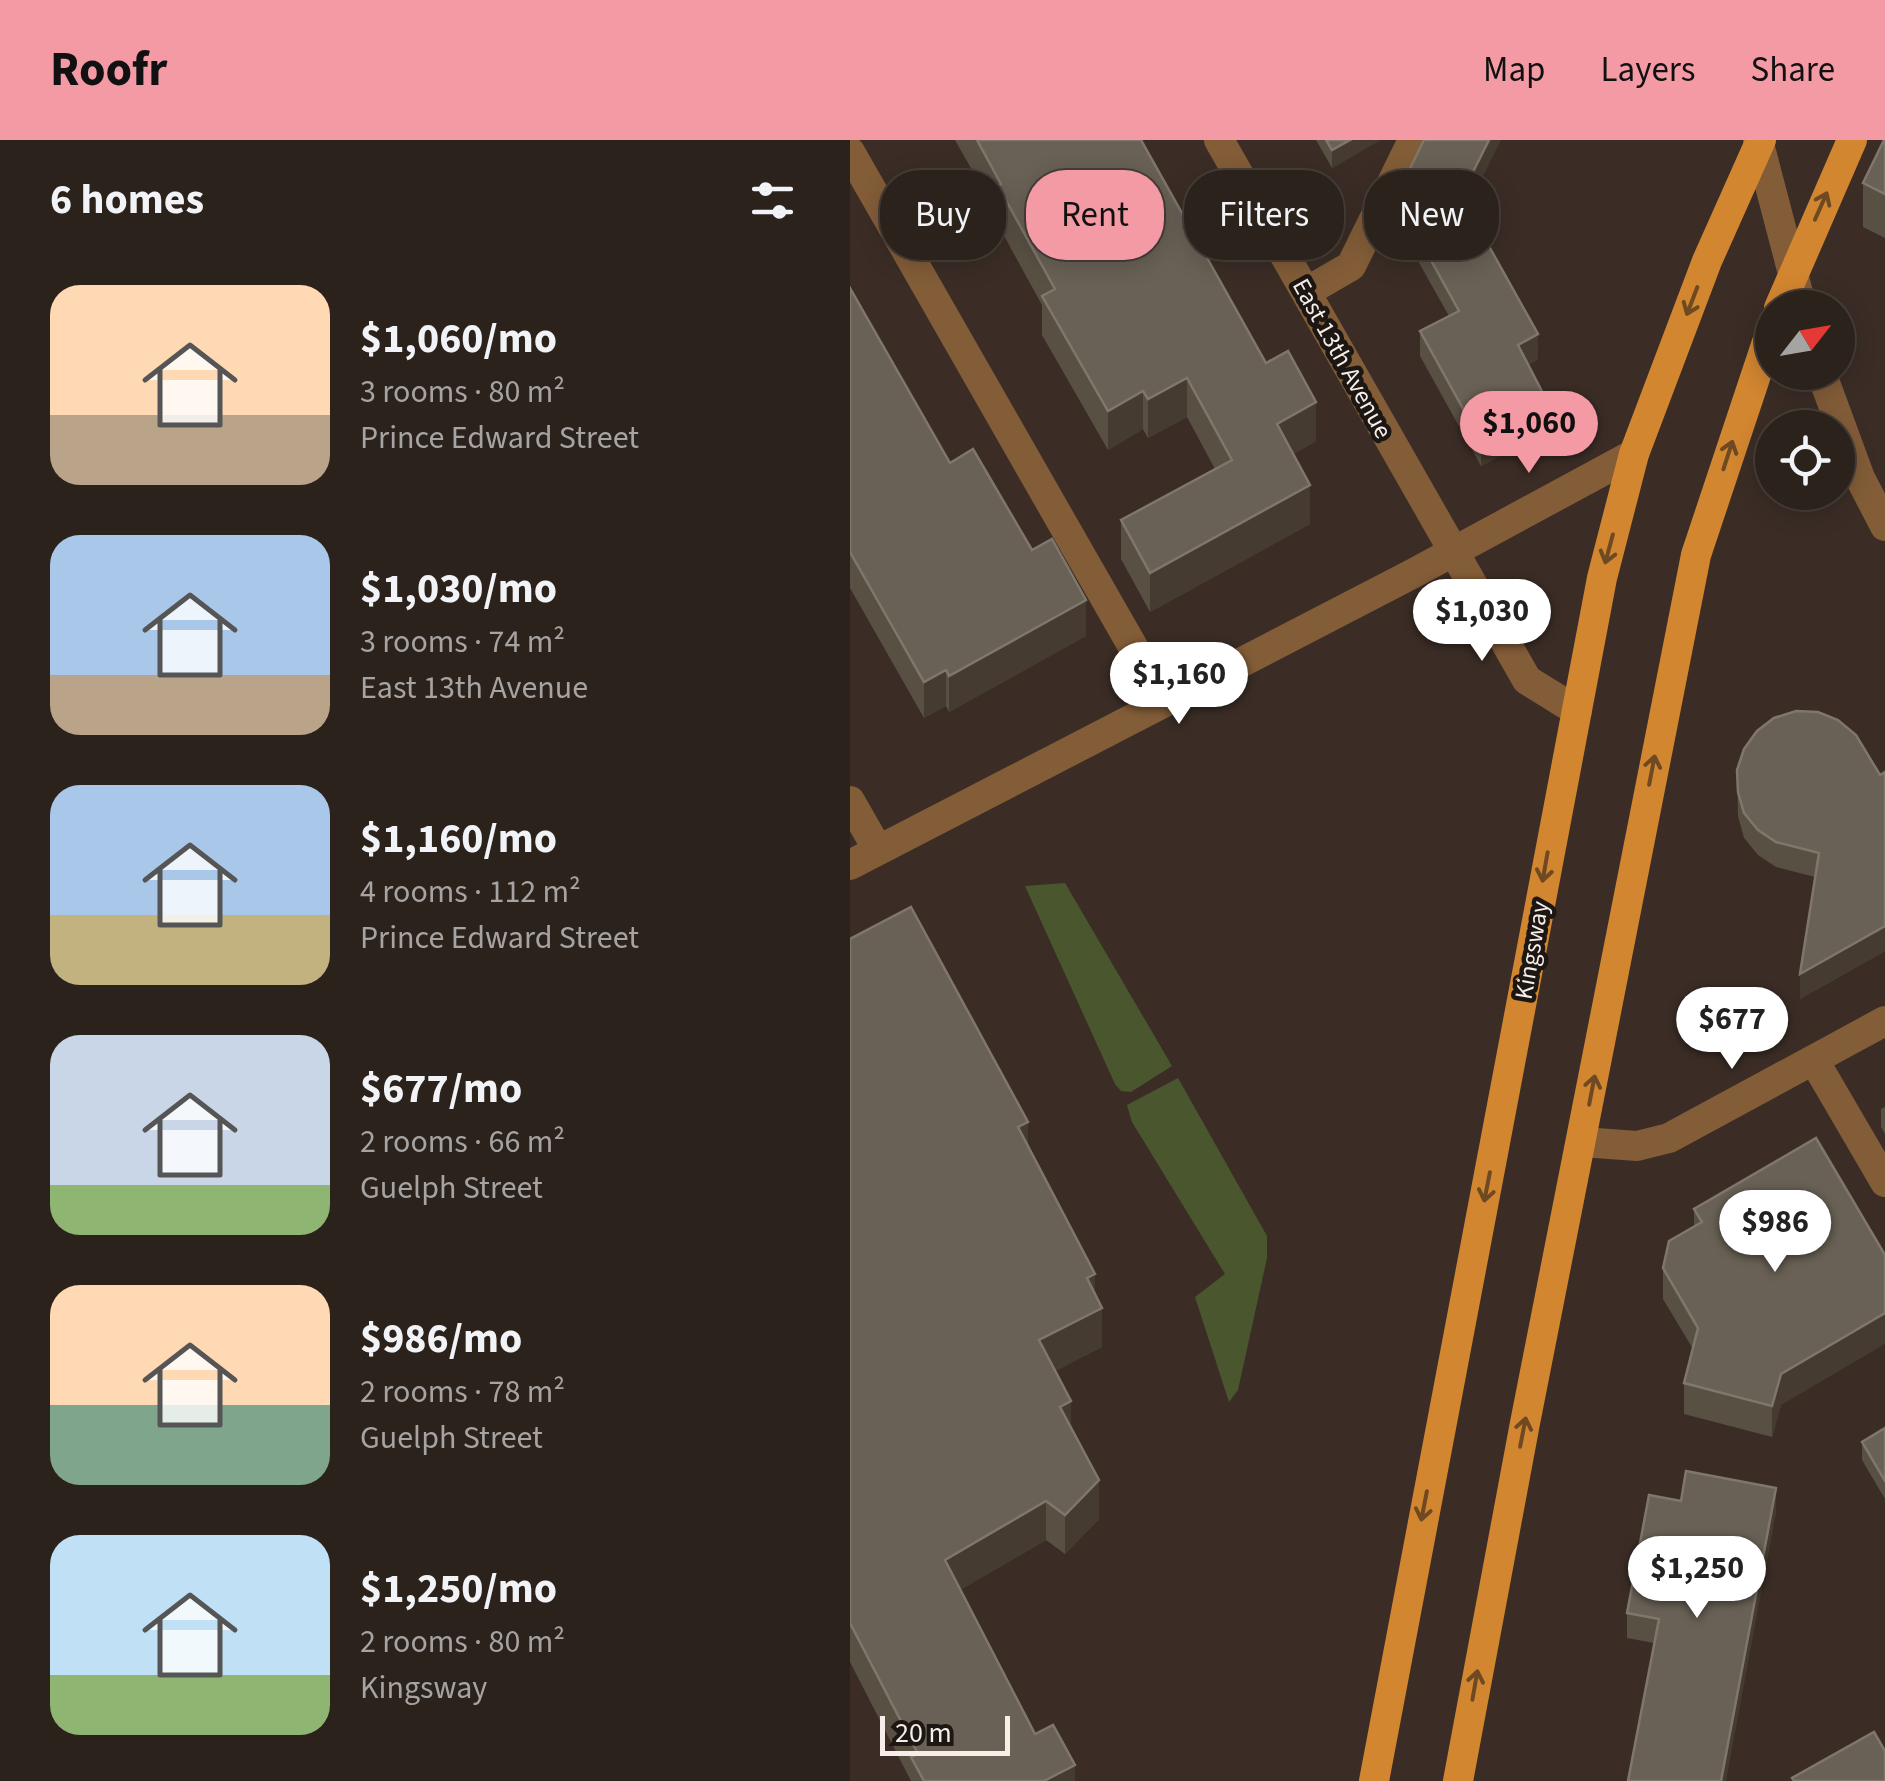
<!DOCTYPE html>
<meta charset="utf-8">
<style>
:root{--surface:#2c221c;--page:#342a25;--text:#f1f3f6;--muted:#a6a4a3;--line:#483f3b;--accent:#f49aa5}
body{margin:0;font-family:"Source Sans 3",sans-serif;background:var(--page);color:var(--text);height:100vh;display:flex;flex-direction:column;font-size:38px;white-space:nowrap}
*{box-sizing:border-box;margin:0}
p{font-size:32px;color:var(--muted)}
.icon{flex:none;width:55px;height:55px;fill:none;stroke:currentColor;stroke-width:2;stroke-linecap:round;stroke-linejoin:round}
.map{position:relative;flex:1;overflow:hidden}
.details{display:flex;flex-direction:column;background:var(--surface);width:850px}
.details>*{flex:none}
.top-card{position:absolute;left:30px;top:30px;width:855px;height:90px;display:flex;gap:20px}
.needle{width:65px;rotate:59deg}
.fabs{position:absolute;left:905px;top:150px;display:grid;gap:20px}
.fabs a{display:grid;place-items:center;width:100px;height:100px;border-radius:50%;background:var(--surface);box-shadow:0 5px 25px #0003,0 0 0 2px var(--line);font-size:50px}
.scale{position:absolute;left:30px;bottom:25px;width:130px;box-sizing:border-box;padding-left:10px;border:5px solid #f7ede9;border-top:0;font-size:28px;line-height:35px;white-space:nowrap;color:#f7ede9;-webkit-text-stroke:8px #1d1714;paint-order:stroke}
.price{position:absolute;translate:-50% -85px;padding:0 22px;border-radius:35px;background:#fff;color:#222;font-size:32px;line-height:65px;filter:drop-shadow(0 2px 5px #0008)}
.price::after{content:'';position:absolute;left:50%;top:60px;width:30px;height:22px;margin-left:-15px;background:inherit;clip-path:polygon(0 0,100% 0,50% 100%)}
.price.current{background:var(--accent);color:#111}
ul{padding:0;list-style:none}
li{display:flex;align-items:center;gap:30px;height:250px;padding:0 50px}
li span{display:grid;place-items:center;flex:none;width:280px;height:200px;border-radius:30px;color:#555}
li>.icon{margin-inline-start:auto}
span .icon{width:120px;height:120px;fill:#fffc;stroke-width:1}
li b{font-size:42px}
h2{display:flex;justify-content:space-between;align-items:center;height:120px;padding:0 50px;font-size:42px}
.pill{padding:0 35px;border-radius:40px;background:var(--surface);box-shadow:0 5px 25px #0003,0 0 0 2px var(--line);font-size:35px;line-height:90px}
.pill.current{background:var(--accent);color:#111}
header{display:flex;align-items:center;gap:60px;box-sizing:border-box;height:140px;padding:0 50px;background:var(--accent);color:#111}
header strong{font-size:48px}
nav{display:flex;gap:55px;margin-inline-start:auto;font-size:35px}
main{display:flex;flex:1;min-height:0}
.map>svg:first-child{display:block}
.green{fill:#4a562e}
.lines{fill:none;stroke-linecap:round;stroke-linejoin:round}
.minor{stroke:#835d38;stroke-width:30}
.major{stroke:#d38630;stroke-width:30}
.wall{fill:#585043}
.shaded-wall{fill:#453b30}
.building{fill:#696155;stroke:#7f776c;stroke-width:2.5}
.oneway{stroke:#6f4921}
.labels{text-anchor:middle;stroke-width:9;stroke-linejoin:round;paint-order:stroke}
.street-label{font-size:25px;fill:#f7ede9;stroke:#1d1714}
</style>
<header>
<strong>Roofr</strong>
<nav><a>Map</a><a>Layers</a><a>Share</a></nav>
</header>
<main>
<section class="details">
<h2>6 homes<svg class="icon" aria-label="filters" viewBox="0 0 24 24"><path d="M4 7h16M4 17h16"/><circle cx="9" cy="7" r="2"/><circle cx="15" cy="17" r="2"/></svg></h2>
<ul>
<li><span style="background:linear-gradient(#ffd9b3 65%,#b9a48a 0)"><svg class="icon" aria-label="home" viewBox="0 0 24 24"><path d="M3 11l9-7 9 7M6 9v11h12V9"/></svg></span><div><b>$1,060/mo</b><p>3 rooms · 80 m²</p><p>Prince Edward Street</p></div></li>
<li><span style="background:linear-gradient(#a9c7e8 70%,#b9a48a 0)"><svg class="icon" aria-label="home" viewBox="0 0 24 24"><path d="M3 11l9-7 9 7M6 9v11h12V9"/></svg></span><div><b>$1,030/mo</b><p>3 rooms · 74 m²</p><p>East 13th Avenue</p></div></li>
<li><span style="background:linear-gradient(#a9c7e8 65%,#c2b280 0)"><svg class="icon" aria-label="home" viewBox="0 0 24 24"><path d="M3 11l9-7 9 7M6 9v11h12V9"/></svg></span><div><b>$1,160/mo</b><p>4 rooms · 112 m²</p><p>Prince Edward Street</p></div></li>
<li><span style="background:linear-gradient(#c9d6e8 75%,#8fb573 0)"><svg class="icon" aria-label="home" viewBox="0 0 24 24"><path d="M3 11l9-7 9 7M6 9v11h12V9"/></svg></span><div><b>$677/mo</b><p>2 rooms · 66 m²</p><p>Guelph Street</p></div></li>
<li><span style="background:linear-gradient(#ffd9b3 60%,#7fa58c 0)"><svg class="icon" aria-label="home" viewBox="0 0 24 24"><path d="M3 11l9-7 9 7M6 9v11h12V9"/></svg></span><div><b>$986/mo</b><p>2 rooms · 78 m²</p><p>Guelph Street</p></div></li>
<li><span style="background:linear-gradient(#bfe0f5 70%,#8fb573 0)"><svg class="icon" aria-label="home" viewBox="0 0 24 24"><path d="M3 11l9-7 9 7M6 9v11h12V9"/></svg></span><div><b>$1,250/mo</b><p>2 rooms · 80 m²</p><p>Kingsway</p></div></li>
</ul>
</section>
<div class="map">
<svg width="1035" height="1641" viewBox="0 0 1035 1641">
<rect width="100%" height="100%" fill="#3b2d26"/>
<path class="green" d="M 215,743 L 322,926 L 281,952 L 271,951 L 265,944 L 175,746 Z
M 328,938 L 417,1096 L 417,1118 L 388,1250 L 379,1262 L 345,1157 L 375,1134 L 282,982 L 277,965 Z"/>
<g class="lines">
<path class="minor" d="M 369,0 L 677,540 L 727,571
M 908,0 L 952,168
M 0,12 L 314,561
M 456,152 L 501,126 L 563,0
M 971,232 L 1010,338 L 1035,386
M 0,661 L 28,710
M 0,725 L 564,433 L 784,314
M 965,922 L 1035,1042
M 732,1002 L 787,1006 L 819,998 L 1035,881"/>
<path class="major" d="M 929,168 L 1002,0
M 524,1641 L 752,438 L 784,314 L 857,121 L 911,0
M 608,1641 L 675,1283 L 846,415 L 922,187"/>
</g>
<path class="wall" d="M 105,0 L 291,0 L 416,223 L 466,301 L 443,314 L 460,384 L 300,472 L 271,419 L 271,380 L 365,329 L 337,277 L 298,298 L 293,289 L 258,310 L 192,195 L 192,165 L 148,85 L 148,76 Z
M 466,0 L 530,0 L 482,28 Z
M 1035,0 L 1035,98 L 1013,87 L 1013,43 Z
M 546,57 L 618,67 L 688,219 L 678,225 L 699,290 L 631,326 L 570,216 L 570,191 L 599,176 L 546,82 Z
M 0,148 L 100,323 L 182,410 L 236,496 L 99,572 L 96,566 L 74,578 L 0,448 Z
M 887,630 L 1030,635 L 1035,632 L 1035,811 L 950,859 L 965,737 L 926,727 L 908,715 L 894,698 L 888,676 Z
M 0,799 L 178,1005 L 245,1155 L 252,1207 L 205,1231 L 249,1379 L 215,1414 L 196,1400 L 110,1450 L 185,1594 L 225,1641 L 61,1641 L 0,1522 Z
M 1035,967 L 1035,994 L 1031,987 L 1031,969 Z
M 966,998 L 931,1265 L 922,1297 L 834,1274 L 834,1243 L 843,1209 L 813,1159 L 813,1128 L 844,1087 L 844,1069 Z
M 1035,1288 L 1035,1359 L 1012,1320 L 1012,1302 Z
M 831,1361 L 926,1373 L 804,1503 L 777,1498 L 777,1473 Z"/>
<path class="shaded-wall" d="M 500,0 L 530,0 L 482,28 L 482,10 Z
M 639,0 L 651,0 L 611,81 L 611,56 Z
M 688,194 L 688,219 L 668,230 L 668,205 Z
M 337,238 L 337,277 L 298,298 L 298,259 Z
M 293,251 L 293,289 L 258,310 L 258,271 Z
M 466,262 L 466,301 L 427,323 L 427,284 Z
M 699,265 L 699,290 L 631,326 L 631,301 Z
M 460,345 L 460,384 L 300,472 L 300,433 Z
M 236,460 L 236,496 L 99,572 L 99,536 Z
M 96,530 L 96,566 L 74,578 L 74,542 Z
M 1035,786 L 1035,811 L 950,859 L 950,834 Z
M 178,982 L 178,1021 L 168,987 Z
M 245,1134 L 245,1172 L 252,1168 L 252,1207 L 189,1239 L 189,1200 L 237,1138 Z
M 1035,1173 L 1035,1204 L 931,1265 L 922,1297 L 922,1266 L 931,1234 Z
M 221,1261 L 221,1300 L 210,1267 Z
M 249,1340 L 249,1379 L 215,1414 L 215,1375 Z
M 926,1348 L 926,1373 L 876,1641 L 871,1641 Z
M 196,1361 L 196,1400 L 95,1459 L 95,1420 Z
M 225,1625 L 225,1641 L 194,1641 Z"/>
<path class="building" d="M 127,0 L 291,0 L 416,223 L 438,211 L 466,262 L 427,284 L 460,345 L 300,433 L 271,380 L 382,320 L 337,238 L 298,259 L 293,251 L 258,271 L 192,156 L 205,149 L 148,46 L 151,44 Z
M 476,0 L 500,0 L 482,10 Z
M 574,0 L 639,0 L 611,56 L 688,194 L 668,205 L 699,265 L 631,301 L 570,191 L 609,171 L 546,57 Z
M 1034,0 L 1035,0 L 1035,54 L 1013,43 Z
M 0,148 L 100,323 L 123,309 L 182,410 L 202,399 L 236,460 L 99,536 L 96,530 L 74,542 L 0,412 Z
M 946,571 L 968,572 L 988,580 L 1006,595 L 1030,635 L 1035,632 L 1035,786 L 950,834 L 969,713 L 926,702 L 908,690 L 894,673 L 888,652 L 887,630 L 894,609 L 907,591 L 924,578 Z
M 61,767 L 178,982 L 168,987 L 245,1134 L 237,1138 L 252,1168 L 189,1200 L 221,1261 L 210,1267 L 249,1340 L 215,1375 L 196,1361 L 95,1420 L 185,1594 L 203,1585 L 225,1625 L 194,1641 L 74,1641 L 61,1617 L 68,1614 L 0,1483 L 0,799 Z
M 966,998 L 1035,1115 L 1035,1173 L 931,1234 L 922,1266 L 834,1243 L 848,1188 L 813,1128 L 819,1101 L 852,1082 L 844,1069 Z
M 1035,1288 L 1035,1341 L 1012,1302 Z
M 836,1331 L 926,1348 L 871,1641 L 778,1641 L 809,1479 L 777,1473 L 799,1355 L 831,1361 Z
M 1024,1592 L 1035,1611 L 1035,1641 L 944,1641 L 942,1638 Z"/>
<defs><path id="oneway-shaft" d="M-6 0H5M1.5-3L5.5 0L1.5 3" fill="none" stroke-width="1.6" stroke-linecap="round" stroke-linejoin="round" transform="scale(2.5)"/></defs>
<g class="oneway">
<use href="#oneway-shaft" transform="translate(971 66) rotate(-66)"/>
<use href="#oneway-shaft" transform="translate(842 161) rotate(111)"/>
<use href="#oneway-shaft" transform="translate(878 315) rotate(-72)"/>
<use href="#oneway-shaft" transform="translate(759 409) rotate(105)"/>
<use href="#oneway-shaft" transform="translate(802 630) rotate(-79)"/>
<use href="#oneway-shaft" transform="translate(695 727) rotate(100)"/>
<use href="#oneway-shaft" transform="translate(742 950) rotate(-79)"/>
<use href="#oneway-shaft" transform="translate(637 1047) rotate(101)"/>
<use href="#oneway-shaft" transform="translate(673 1292) rotate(-79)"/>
<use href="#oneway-shaft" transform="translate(574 1366) rotate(101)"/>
<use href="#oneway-shaft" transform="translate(625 1545) rotate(-80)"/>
</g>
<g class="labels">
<g class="street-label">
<text transform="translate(493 218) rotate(61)" y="9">East 13th Avenue</text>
<text transform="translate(681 810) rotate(-80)" y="9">Kingsway</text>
</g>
</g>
</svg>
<div class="fabs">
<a><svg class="needle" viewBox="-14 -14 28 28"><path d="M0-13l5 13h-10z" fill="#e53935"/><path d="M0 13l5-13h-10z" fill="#a6a4a3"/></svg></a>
<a><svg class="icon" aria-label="locate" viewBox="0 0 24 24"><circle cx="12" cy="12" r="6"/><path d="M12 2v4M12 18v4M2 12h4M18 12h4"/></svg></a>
</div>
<div class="scale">20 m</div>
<b class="price current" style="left:679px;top:336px">$1,060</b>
<b class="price" style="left:632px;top:524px">$1,030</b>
<b class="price" style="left:329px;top:587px">$1,160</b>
<b class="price" style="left:882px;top:932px">$677</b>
<b class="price" style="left:925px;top:1135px">$986</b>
<b class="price" style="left:847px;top:1481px">$1,250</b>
<div class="top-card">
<a class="pill">Buy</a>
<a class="pill current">Rent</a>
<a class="pill">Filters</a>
<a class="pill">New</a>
</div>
</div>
</main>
